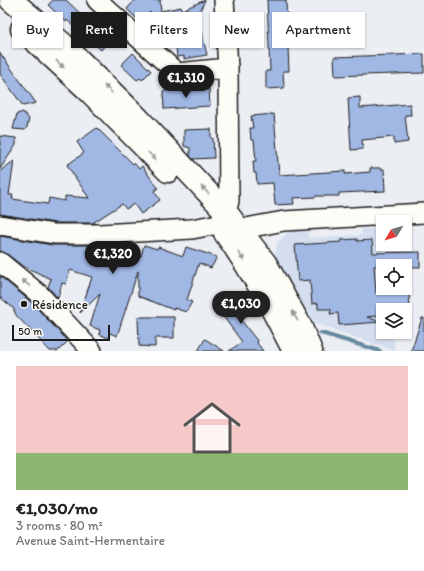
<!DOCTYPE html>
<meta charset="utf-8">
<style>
:root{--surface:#fff;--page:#f2f2f2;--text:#222;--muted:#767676;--line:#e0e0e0;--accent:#1c1c1c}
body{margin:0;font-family:Itim,sans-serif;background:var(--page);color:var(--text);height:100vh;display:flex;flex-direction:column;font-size:15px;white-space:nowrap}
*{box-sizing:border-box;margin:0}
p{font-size:13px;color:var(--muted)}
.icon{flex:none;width:22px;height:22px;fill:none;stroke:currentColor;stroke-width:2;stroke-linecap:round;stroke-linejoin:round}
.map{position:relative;height:351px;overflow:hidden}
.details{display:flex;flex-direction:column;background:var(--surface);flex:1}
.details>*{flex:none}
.guide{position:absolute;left:12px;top:12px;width:400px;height:36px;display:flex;gap:8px}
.needle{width:26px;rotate:232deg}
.controls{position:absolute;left:376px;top:215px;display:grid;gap:8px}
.controls a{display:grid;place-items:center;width:36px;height:36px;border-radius:0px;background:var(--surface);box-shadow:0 1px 3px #0004;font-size:20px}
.scale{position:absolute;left:12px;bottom:10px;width:98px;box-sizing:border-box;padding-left:4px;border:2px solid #1c1c1c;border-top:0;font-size:11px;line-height:14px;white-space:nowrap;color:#1c1c1c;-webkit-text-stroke:3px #fdfcf7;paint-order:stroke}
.price{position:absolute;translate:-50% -34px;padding:0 9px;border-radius:14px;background:var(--accent);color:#fff;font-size:13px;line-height:26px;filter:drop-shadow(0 1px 2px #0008)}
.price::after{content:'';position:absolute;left:50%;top:24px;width:12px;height:9px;margin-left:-6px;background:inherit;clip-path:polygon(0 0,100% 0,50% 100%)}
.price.current{background:#222;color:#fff}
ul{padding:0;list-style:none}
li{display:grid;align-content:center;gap:8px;height:212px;padding:0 16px}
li+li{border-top:1px solid var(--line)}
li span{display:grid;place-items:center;height:124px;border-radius:0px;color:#555}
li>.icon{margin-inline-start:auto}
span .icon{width:72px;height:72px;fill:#fffc;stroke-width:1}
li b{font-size:17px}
.tag{padding:0 14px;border-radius:0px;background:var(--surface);box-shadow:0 1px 3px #0004;font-size:14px;line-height:36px}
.tag.current{background:var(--accent);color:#fff}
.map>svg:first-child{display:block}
.built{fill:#d5deef}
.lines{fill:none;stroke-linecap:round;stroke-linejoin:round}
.stream{stroke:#65899f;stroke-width:4}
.building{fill:#a1b8e5;stroke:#1c1c1c}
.minor-casing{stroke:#1c1c1c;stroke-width:22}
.major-casing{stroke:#1c1c1c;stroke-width:25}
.minor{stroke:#fdfcf7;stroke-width:19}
.major{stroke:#fdfcf7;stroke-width:22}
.oneway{fill:#989794}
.poi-dot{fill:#1c1c1c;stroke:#fdfcf7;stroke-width:1.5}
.labels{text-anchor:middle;stroke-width:3;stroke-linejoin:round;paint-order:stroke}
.poi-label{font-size:13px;fill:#1c1c1c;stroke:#fdfcf7;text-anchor:start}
</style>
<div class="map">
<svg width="424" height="351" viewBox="0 0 424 351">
<rect width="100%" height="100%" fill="#ebeef3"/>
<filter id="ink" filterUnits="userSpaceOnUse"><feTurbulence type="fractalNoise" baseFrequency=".025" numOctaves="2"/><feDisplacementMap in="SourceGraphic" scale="8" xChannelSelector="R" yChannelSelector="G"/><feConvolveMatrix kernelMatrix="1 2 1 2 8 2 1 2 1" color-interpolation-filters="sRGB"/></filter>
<g filter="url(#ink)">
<path class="built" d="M 381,228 L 385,266 L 383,266 L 383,288 L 388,288 L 390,310 L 383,310 L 383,332 L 393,332 L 395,351 L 314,323 L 275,256 L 277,243 L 289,231 L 301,230 L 308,232 L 309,238 L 362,235 L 362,229 Z"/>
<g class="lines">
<path class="stream" d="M 321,333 L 380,351"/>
</g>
<path class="building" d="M 53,0 L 66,0 L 84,17 L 86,15 L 111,38 L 101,50 L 67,20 L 66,22 L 48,5 Z
M 135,0 L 161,0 L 160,1 L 161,11 L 181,7 L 182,10 L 205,0 L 198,15 L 207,55 L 184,59 L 184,56 L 177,57 L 175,35 L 159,38 L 158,30 L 153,31 L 150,12 L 140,22 L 127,9 Z
M 267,0 L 286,0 L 289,71 L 283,71 L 284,88 L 266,89 L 266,71 L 270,71 Z
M 0,53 L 36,103 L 23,106 L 0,74 Z
M 133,53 L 151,71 L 142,80 L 140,78 L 137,80 L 121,65 Z
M 424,54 L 424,73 L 335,76 L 334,57 Z
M 209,89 L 210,106 L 164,109 L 163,91 Z
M 360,97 L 360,108 L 410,104 L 411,115 L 405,115 L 408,142 L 394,144 L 394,137 L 362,140 L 363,149 L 351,150 L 348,98 Z
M 23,112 L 29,119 L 27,127 L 25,130 L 13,129 L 17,114 Z
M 274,114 L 279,175 L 345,171 L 345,174 L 370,172 L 370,168 L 380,168 L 380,169 L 384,169 L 385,191 L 339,193 L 339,196 L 316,196 L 316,197 L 293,198 L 294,204 L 275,205 L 273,183 L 257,184 L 256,173 L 254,173 L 253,161 L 256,161 L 254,140 L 251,140 L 250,128 L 253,128 L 251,116 Z
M 97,128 L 133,164 L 134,163 L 139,169 L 142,166 L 158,188 L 154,191 L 160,200 L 141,214 L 134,204 L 126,209 L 122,204 L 94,222 L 95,223 L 55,223 L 0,214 L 0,171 L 14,161 L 9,195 L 13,195 L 12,199 L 48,204 L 49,198 L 65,201 L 65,196 L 89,198 L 67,165 L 84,153 L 77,142 Z
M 211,129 L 211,138 L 213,138 L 214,158 L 193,159 L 190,156 L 190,148 L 184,146 L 184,130 Z
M 0,136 L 16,138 L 16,145 L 0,169 Z
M 0,236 L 52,245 L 90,245 L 90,246 L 124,258 L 127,250 L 141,256 L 144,245 L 157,249 L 158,247 L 183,256 L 186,247 L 217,257 L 211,268 L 199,263 L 187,300 L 192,302 L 186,312 L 174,308 L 174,310 L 138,296 L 138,271 L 117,336 L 110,333 L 108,338 L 99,334 L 100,330 L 90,326 L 100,294 L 80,313 L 92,277 L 70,270 L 66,284 L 62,283 L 58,298 L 48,287 L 51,279 L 21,265 L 7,254 L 0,251 Z
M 357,239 L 357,241 L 372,240 L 373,253 L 420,252 L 420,267 L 374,266 L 376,293 L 409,290 L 410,310 L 377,310 L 377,316 L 367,317 L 381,322 L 339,325 L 338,313 L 330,314 L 331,309 L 318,309 L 318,303 L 312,304 L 310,280 L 298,281 L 295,245 L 341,242 L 341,240 Z
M 0,276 L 31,302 L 68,341 L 58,351 L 50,351 L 16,315 L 13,308 L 0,297 Z
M 241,296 L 252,312 L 241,320 L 258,342 L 257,343 L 263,351 L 229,351 L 242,342 L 220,312 Z
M 138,317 L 174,317 L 174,338 L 155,338 L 155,347 L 139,346 Z
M 422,318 L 424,318 L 424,351 L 411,351 Z
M 205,339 L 224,351 L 198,351 Z"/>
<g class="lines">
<defs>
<path id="minor" d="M 97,0 L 177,73 L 228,68
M 0,225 L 54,234 L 100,234 L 192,229 L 218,224 L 226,212 L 229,201 L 228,68 L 224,0
M 241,229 L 284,221 L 424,213
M 0,262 L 39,294 L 92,351"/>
<path id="major" d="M 11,0 L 63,44 L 136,116 L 226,212 L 266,264 L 300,325 L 311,351
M 22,29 L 88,90 L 168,171
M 225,233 C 253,272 272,308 294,351"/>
</defs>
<use href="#minor" class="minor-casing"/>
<use href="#major" class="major-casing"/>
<use href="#minor" class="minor"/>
<use href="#major" class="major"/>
</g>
<defs><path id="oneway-solid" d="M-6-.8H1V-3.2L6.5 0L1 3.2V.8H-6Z"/></defs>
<g class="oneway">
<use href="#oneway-solid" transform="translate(60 64) rotate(44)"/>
<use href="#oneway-solid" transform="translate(108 89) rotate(-135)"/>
<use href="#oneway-solid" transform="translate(152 156) rotate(45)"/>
<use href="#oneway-solid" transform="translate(205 190) rotate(-134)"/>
<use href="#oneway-solid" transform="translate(241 256) rotate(56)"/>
<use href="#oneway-solid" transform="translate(26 283) rotate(-140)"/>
<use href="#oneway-solid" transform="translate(295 316) rotate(-119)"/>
</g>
</g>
<circle class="poi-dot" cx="24" cy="304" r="4"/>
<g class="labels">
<g class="poi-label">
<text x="32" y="309">Résidence</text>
</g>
</g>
</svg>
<div class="controls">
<a><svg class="needle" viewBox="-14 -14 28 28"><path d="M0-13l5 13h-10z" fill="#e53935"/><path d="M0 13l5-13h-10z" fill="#767676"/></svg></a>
<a><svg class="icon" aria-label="locate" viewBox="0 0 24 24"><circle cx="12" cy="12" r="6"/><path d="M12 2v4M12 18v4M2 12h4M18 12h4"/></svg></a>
<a><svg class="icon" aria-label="layers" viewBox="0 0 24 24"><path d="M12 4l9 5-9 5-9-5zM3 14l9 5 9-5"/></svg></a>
</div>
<div class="scale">50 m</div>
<b class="price" style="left:186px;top:99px">€1,310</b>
<b class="price" style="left:113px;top:275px">€1,320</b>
<b class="price current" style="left:241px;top:325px">€1,030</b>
<div class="guide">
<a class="tag">Buy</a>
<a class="tag current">Rent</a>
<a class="tag">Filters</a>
<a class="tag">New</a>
<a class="tag">Apartment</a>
</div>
</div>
<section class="details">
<ul>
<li><span style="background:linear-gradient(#f6c9c9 70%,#8fb573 0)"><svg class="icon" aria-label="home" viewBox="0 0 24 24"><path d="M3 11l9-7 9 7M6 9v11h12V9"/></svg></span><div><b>€1,030/mo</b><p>3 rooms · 80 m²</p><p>Avenue Saint-Hermentaire</p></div></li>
</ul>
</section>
